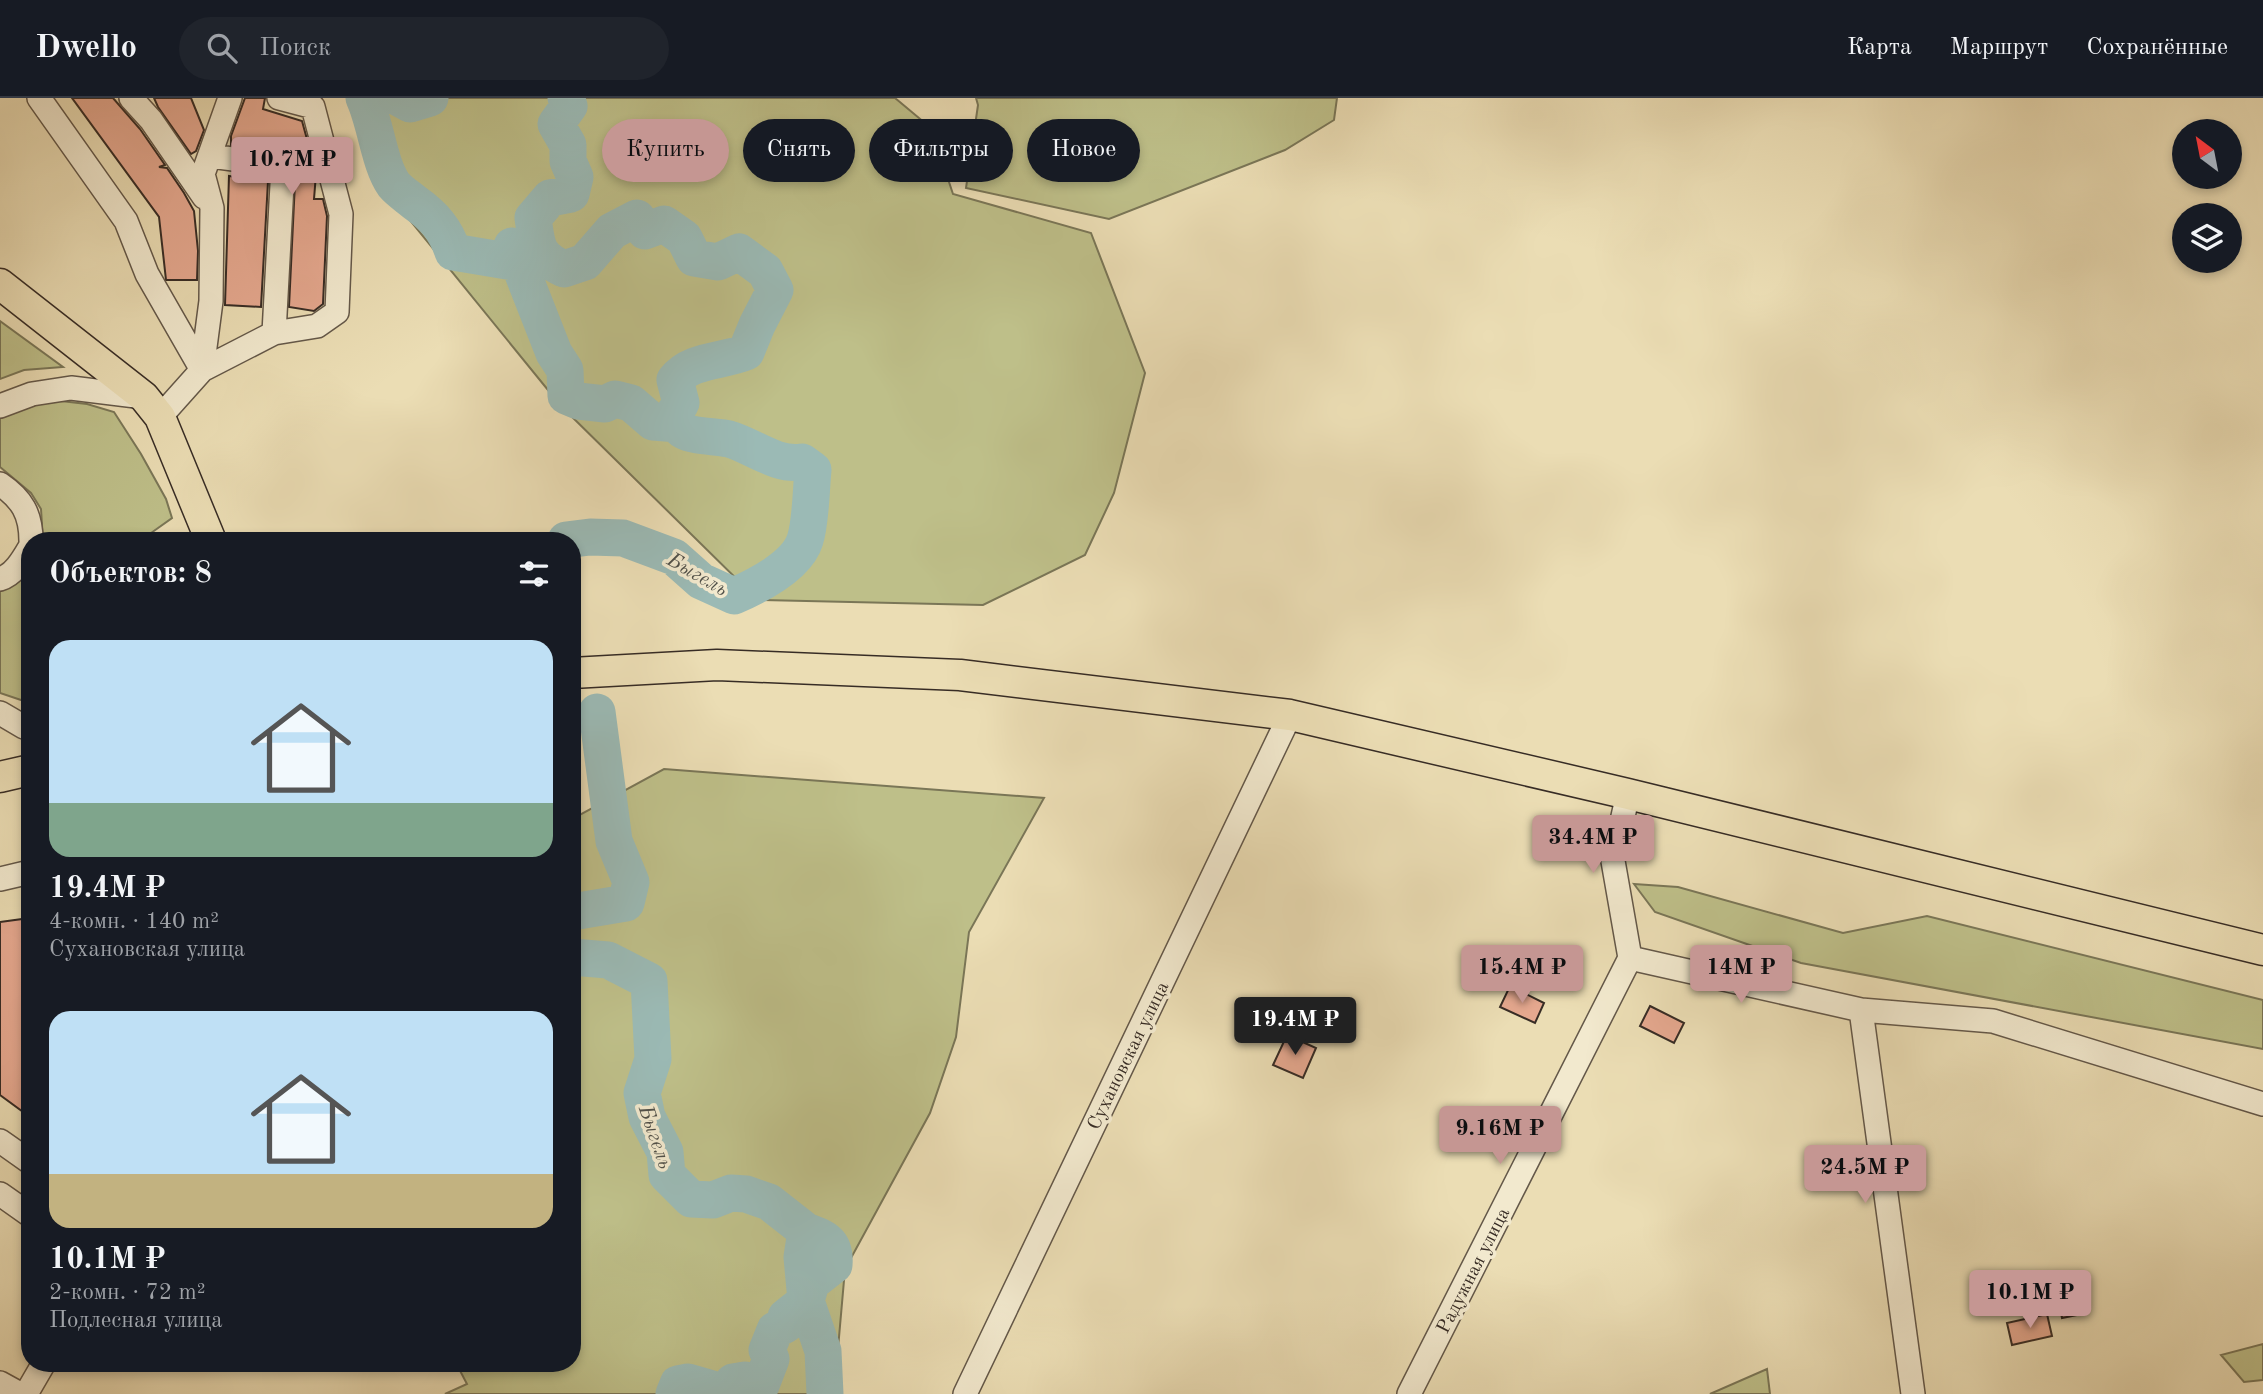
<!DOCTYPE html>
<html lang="ru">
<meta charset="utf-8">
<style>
:root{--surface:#171b24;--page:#20242c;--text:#f1f3f6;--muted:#9ea1a6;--line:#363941;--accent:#c59692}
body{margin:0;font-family:"Old Standard TT",serif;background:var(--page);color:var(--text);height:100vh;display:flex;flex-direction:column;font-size:26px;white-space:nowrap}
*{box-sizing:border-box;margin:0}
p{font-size:23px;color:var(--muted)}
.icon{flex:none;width:38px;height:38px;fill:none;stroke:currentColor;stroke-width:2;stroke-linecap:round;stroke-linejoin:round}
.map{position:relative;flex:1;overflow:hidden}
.panel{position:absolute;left:21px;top:434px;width:560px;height:840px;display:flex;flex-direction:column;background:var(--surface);border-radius:28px;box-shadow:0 4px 10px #0003}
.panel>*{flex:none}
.hud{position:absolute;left:602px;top:21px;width:665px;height:63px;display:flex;gap:14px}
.needle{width:46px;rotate:328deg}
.controls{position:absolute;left:2172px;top:21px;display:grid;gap:14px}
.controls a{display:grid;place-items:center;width:70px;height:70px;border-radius:50%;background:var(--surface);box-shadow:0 4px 10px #0003;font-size:35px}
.price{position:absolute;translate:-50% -60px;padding:0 16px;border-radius:7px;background:var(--accent);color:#111;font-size:23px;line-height:46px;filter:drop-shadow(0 2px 4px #0008)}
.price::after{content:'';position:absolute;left:50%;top:42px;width:21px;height:16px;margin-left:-10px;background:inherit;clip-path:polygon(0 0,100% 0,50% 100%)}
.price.current{background:#222;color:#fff}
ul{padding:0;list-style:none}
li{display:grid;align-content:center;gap:14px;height:371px;padding:0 28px}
li span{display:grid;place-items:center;height:217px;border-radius:21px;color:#555}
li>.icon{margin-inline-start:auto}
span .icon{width:126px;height:126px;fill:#fffc;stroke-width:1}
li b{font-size:30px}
h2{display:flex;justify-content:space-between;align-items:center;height:84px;padding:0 28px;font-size:30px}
.pill{padding:0 24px;border-radius:32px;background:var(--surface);box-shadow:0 4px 10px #0003;font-size:24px;line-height:63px}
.pill.current{background:var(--accent);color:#111}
header{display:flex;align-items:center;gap:42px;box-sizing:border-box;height:98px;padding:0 35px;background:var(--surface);border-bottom:2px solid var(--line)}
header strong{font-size:33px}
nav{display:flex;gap:38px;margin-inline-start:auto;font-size:24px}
.search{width:490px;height:63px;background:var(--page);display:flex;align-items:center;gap:18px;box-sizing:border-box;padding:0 24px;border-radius:38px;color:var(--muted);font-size:26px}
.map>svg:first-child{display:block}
.green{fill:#bebf89;stroke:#7a7657;stroke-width:2}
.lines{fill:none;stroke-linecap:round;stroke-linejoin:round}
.river{stroke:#9bbab5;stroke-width:37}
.building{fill:#e5a88f;stroke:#372c25;stroke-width:2}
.minor-casing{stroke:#645849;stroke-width:26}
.major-casing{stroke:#372c25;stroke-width:33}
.minor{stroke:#f2e9ce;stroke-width:23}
.major{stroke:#ebddb4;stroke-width:30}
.labels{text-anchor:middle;stroke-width:7;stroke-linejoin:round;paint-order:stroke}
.street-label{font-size:19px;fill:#372c25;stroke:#f2e9ce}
.water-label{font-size:21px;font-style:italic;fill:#505049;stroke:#f2e9ce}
</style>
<header>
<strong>Dwello</strong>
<div class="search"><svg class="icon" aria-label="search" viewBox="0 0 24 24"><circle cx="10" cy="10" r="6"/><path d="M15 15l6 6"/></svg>Поиск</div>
<nav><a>Карта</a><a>Маршрут</a><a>Сохранённые</a></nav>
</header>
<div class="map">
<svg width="2263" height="1296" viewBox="0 0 2263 1296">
<rect width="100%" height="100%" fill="#ebddb4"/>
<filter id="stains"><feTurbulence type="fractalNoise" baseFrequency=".00286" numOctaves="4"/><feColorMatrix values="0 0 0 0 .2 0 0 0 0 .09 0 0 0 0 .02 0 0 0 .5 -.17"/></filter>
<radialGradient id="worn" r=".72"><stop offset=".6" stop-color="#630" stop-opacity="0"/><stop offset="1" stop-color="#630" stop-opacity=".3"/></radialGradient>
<path class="green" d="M 355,0 L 895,0 L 931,30 L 953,96 L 1091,135 L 1145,275 L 1114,395 L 1085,457 L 983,507 L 758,502 L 561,308 L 383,89 Z
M 976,0 L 1337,0 L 1334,22 L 1285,52 L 1109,121 L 966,90 L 978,7 Z
M 0,223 L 63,269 L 24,272 L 0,281 Z
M 52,302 L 87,306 L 114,314 L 141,356 L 166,401 L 172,420 L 151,435 L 149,443 L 43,443 L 41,411 L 31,395 L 0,369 L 0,316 Z
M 30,468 L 30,605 L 0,595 L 0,491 Z
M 664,671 L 1044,700 L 969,834 L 956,939 L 930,1015 L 845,1171 L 834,1296 L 445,1296 L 467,1286 L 456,1265 L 572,1265 L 572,721 Z
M 1634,786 L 1678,789 L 1843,835 L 1927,818 L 2263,902 L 2263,951 L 1801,865 L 1655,814 Z
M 2263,1246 L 2263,1282 L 2244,1284 L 2221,1257 Z
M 1767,1271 L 1770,1296 L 1710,1296 Z"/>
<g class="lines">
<path class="river" d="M 364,0 C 376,26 379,66 394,87 C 399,93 408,99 414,104 C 434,118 446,132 453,154 L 519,165
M 399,0 L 410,6 L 430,0
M 513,150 L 512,148 L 554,255 L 565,272 L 566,298 L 578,303 L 605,306 L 615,301 L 631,305 L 653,324 L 678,326
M 566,442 L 590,439 L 623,440 L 674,459 L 701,483 L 734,498 C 757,488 797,468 805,442 C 811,424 811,391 813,372 L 802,364 C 776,368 753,348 729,341 C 717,338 694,339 684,333 C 678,330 677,320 675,314 L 681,305 L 675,282 C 691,261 722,264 746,254 L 757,227 L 775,192 L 765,173 L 739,154 L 718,164 L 694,160 L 684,140 L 664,126 L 645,133 L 637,120 L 612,133 L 585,164 L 564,171 C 536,158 537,148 533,120 L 550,100 L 571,96 L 575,79 L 568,63 L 568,47 L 556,26 L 569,8 L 566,0
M 572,814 L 626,805 L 631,784 L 614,743 L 597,614
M 572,859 L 608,862 L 649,883 L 653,961 L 642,995 L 647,1019 L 665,1054 L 667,1077 L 691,1101 L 713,1102 L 731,1095 L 746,1096 L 769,1104 L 806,1133 L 802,1159 L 806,1203 L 823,1253 L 825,1296
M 674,1296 L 678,1286 L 688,1284 L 726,1295 L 733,1292 L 733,1284 L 745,1282 L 761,1287 L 771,1261 L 767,1252 L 775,1232 L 785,1227 L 786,1219 L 806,1203 L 811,1185 L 834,1167 C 836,1144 825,1140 806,1133"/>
</g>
<path class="building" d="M 72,0 L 113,0 L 140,31 L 165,67 L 159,69 L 167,70 L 184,95 L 194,113 L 198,153 L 197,182 L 166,182 L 159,119 Z
M 154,0 L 191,0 L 204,32 L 196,53 L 191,56 L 158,9 Z
M 245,0 L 265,0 L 263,11 L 302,23 L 308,45 L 301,65 L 313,66 L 316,76 L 314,101 L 323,101 L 327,118 L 323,206 L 314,213 L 289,209 L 296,63 L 292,57 L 285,54 L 231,47 L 231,38 Z
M 229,78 L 268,83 L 261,209 L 225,207 Z
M 30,820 L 30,1019 L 0,997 L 0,824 Z
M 1510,888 L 1544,905 L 1535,925 L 1500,909 Z
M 1650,908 L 1684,925 L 1674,945 L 1640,928 Z
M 1287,937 L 1316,950 L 1303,980 L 1273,967 Z
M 2081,1185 L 2087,1215 L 2062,1220 L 2056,1189 Z
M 2047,1216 L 2052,1238 L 2012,1247 L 2007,1225 Z"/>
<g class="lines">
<defs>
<path id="minor" d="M 39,0 L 126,123 L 147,176 L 202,272 L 274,235 L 317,228 L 337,214 L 341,116 L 313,9 L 279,0
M 131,0 L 151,22 L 204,99
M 211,58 L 283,68 L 274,235
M 0,308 L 32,296 L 71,290 L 144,299
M 160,319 L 202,272 L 211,203 L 212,110 L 203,76 L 230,0
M 0,386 C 22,401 31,416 31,443
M 0,481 C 14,477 23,461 30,449
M 0,615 L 24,629
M 1628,696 L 1613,763 L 1630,860
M 0,781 L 30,774
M 1630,860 L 1861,912 L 1993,923 L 2263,1006
M 1861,912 L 1913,1296
M 0,1043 L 30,1064
M 0,1096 L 30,1117
M 0,1285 L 20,1296
M 26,1296 L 44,1265
M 965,1296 L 1290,617
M 1409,1296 L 1630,860"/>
<path id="major" d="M 0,186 L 144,299 L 160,319 L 211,443
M 572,575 L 717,567 L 960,577 L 1290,617 L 1628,696 L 2263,852
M 0,679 L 30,672"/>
</defs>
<use href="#minor" class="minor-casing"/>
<use href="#major" class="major-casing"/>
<use href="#minor" class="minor"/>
<use href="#major" class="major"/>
</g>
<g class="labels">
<g class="street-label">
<text transform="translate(1127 957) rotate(-64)" y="7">Сухановская улица</text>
<text transform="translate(1472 1172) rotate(-63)" y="7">Радужная улица</text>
</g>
<g class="water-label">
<text transform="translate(698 476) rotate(30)" y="7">Быгель</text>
<text transform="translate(656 1039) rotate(71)" y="7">Быгель</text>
</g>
</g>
<rect width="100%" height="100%" filter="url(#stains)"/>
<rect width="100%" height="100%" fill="url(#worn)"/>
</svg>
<div class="controls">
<a><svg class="needle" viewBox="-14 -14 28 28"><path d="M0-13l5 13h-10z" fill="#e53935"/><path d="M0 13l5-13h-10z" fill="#9ea1a6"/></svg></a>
<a><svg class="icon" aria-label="layers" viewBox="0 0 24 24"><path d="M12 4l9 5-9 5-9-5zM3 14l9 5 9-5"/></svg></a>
</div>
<b class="price" style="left:292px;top:99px">10.7M ₽</b>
<b class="price" style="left:1593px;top:777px">34.4M ₽</b>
<b class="price" style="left:1522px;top:907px">15.4M ₽</b>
<b class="price" style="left:1741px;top:907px">14M ₽</b>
<b class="price current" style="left:1295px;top:959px">19.4M ₽</b>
<b class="price" style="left:1500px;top:1068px">9.16M ₽</b>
<b class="price" style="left:1865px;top:1107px">24.5M ₽</b>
<b class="price" style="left:2030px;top:1232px">10.1M ₽</b>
<div class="hud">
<a class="pill current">Купить</a>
<a class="pill">Снять</a>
<a class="pill">Фильтры</a>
<a class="pill">Новое</a>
</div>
<section class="panel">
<h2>Объектов: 8<svg class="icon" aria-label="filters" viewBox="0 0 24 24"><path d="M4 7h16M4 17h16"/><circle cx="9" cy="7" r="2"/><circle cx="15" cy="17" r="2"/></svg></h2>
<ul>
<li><span style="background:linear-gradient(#bfe0f5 75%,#7fa58c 0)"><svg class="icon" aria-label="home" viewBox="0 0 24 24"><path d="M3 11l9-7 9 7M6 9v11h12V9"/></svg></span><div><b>19.4M ₽</b><p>4-комн. · 140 m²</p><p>Сухановская улица</p></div></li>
<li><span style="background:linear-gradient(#bfe0f5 75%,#c2b280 0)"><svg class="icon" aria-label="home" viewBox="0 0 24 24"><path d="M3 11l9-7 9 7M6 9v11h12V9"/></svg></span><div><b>10.1M ₽</b><p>2-комн. · 72 m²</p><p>Подлесная улица</p></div></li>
</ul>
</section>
</div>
